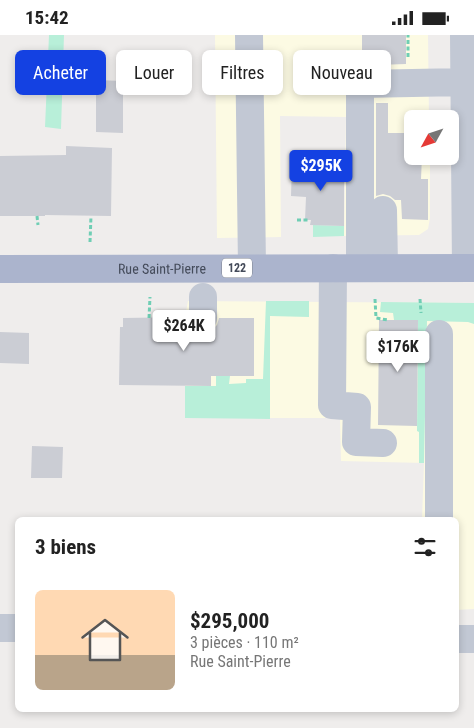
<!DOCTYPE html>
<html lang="fr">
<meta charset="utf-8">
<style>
:root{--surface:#fff;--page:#f2f2f2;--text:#222;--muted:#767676;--line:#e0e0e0;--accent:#1441e2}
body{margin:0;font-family:"Roboto Condensed",sans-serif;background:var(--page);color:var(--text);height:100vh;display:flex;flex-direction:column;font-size:19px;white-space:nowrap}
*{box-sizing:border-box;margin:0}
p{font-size:16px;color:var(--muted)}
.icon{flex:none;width:28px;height:28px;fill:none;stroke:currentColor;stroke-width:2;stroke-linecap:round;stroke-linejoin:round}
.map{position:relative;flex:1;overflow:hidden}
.drawer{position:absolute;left:15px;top:482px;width:444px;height:195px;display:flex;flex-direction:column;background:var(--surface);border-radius:8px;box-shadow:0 2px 8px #0003}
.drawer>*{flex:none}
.banner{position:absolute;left:15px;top:15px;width:445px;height:45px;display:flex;gap:10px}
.needle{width:32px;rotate:230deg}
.buttons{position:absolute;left:404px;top:75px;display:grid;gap:10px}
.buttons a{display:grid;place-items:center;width:55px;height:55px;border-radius:8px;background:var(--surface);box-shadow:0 2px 8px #0003;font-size:25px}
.price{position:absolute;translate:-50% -42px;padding:0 11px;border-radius:5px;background:#fff;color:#222;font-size:16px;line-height:32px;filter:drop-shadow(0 1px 2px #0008)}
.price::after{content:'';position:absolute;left:50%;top:30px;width:15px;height:11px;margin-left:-8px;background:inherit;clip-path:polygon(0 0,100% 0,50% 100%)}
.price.current{background:var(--accent);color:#fff}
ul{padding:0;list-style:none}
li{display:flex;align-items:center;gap:15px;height:125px;padding:0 20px}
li+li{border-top:1px solid var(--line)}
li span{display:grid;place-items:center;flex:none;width:140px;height:100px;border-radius:8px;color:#555}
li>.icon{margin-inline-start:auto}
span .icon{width:60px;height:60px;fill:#fffc;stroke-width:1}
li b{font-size:21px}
h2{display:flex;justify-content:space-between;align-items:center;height:60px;padding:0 20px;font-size:21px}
.chip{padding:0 18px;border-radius:8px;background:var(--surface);box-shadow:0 2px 8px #0003;font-size:18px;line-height:45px}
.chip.current{background:var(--accent);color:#fff}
.status{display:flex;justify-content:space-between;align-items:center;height:35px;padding:0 25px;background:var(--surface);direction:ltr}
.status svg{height:14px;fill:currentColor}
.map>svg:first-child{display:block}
.commercial{fill:#fcfae3}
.green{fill:#b8efd9}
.building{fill:#cbcdd4}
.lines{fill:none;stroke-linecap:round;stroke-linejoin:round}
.path{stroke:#6fceb4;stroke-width:3;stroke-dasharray:4 2.5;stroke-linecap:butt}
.minor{stroke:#c2c8d4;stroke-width:28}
.major{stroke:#abb4cd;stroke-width:28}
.labels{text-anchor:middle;stroke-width:4.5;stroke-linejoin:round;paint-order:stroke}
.shield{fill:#fff;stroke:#7c818c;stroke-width:1}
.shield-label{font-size:12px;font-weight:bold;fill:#444b5a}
.street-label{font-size:14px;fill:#444b5a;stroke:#fff}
</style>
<div class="status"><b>15:42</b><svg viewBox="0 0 49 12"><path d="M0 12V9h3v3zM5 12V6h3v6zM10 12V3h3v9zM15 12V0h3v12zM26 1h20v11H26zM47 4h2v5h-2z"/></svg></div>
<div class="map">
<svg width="474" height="693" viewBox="0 0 474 693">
<rect width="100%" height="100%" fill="#efedec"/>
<path class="commercial" d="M 215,0 L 428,0 L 429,84 L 412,84 L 412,121 L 430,121 L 430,183 L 428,194 L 419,200 L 344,201 L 346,82 L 280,81 L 281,202 L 217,203 Z
M 188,266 L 474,268 L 474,574 L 456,575 L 456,485 L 422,485 L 424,428 L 341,426 L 340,383 L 185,383 L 185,282 Z"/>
<path class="green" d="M 49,0 L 64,0 L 61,94 L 45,92 Z
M 313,190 L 344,191 L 344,201 L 313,202 Z
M 266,266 L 309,266 L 309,282 L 270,281 L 270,384 L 185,383 L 185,351 L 216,351 L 216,341 L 230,341 L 229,349 L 246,348 L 246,344 L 263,344 Z
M 381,267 L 474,268 L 474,289 L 468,287 L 427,286 L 424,428 L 419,428 L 419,397 L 417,396 L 418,285 L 394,285 L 393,278 L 380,277 Z"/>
<path class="building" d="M 362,0 L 406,0 L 406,29 L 377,30 L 377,23 L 362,23 Z
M 96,45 L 123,46 L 123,98 L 96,97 Z
M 376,68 L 388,68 L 388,98 L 412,98 L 412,121 L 422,121 L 421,144 L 428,144 L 428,185 L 402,184 L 401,165 L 395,165 L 390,161 L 383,159 L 376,161 Z
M 66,111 L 112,113 L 111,181 L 45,180 L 45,181 L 0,181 L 0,121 L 66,120 Z
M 292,128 L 344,130 L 344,191 L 310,190 L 311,185 L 305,185 L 306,162 L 291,161 Z
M 187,282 L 190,291 L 196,297 L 203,299 L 211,296 L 217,290 L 219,283 L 254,283 L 254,341 L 211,341 L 211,351 L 119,350 L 120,292 L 123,292 L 123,283 Z
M 379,285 L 418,285 L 417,391 L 378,390 Z
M 0,297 L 29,298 L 29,329 L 0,328 Z
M 32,411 L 63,412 L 62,443 L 31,443 Z"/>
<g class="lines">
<path class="path" d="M 408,22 L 408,0
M 37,181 L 38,190
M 297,185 L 308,185
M 90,207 L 91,181
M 375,264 L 376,283 L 388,285
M 420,264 L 421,278
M 149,283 L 150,262"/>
<path class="minor" d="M 249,0 L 252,233
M 464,0 L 466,233
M 383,175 L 384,232
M 360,232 L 360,49 L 464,47
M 333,233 L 332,370 L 357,372 L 356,407 L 383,408
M 203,283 L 203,262
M 439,485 L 439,299
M 0,593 L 18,593
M 456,604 L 474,604"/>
<path class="major" id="s1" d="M 0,234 L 474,233"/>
</g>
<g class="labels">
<rect class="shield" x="222" y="223.5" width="30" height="19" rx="4"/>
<g class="shield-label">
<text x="237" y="237">122</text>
</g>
<g class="street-label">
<text dy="5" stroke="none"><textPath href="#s1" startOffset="162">Rue Saint-Pierre</textPath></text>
</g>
</g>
</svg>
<div class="buttons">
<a><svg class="needle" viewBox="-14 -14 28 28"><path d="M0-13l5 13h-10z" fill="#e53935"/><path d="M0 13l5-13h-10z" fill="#767676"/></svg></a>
</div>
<b class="price current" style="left:321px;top:157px">$295K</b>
<b class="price" style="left:184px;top:317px">$264K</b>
<b class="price" style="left:398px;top:338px">$176K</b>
<div class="banner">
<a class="chip current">Acheter</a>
<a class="chip">Louer</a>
<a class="chip">Filtres</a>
<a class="chip">Nouveau</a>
</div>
<section class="drawer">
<h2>3 biens<svg class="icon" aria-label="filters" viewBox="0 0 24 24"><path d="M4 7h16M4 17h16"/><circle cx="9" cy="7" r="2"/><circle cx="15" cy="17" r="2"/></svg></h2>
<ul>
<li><span style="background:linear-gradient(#ffd9b3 65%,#b9a48a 0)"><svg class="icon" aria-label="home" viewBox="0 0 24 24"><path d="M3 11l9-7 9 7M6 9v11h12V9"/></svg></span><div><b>$295,000</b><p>3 pièces · 110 m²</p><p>Rue Saint-Pierre</p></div></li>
</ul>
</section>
</div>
